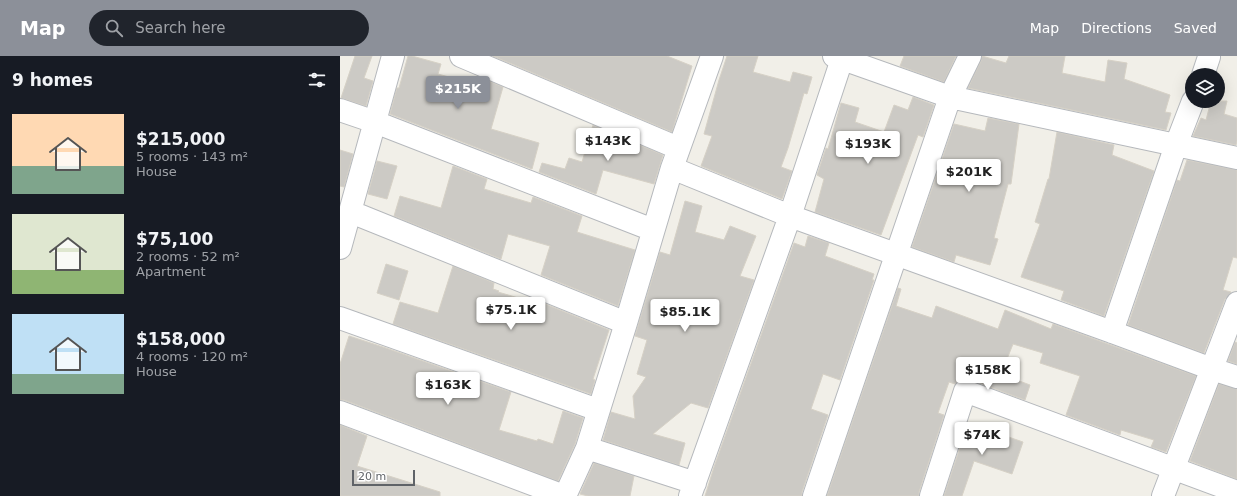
<!DOCTYPE html>
<meta charset="utf-8">
<style>
:root{--surface:#171b24;--page:#20242c;--text:#f1f3f6;--muted:#9ea1a6;--accent:#8c9099}
body{margin:0;font-family:"DejaVu Sans",sans-serif;background:var(--page);color:var(--text);height:100vh;display:flex;flex-direction:column;font-size:15px;white-space:nowrap}
*{box-sizing:border-box;margin:0}
p{font-size:13px;color:var(--muted)}
.icon{flex:none;width:22px;height:22px;fill:none;stroke:currentColor;stroke-width:2;stroke-linecap:round;stroke-linejoin:round}
.map{position:relative;flex:1;overflow:hidden}
.side{display:flex;flex-direction:column;background:var(--surface);width:340px}
.side>*{flex:none}
.tools{position:absolute;left:845px;top:12px;display:grid;gap:8px}
.tools a{display:grid;place-items:center;width:40px;height:40px;border-radius:50%;background:var(--surface);box-shadow:0 4px 16px #0002;font-size:20px}
.scale{position:absolute;left:12px;bottom:10px;width:63px;box-sizing:border-box;padding-left:4px;border:2px solid #5f6368;border-top:0;font-size:11px;line-height:14px;white-space:nowrap;color:#5f6368;-webkit-text-stroke:3px #fff;paint-order:stroke}
.price{position:absolute;translate:-50% -34px;padding:0 9px;border-radius:4px;background:#fff;color:#222;font-size:13px;line-height:26px;filter:drop-shadow(0 1px 2px #0008)}
.price::after{content:'';position:absolute;left:50%;top:24px;width:12px;height:9px;margin-left:-6px;background:inherit;clip-path:polygon(0 0,100% 0,50% 100%)}
.price.selected{background:var(--accent);color:#fff}
ul{padding:0;list-style:none}
li{display:flex;align-items:center;gap:12px;height:100px;padding:0 12px}
li span{display:grid;place-items:center;flex:none;width:112px;height:80px;border-radius:0px;color:#555}
li>.icon{margin-inline-start:auto}
span .icon{width:48px;height:48px;fill:#fffc;stroke-width:1}
li b{font-size:17px}
h2{display:flex;justify-content:space-between;align-items:center;height:48px;padding:0 12px;font-size:17px}
header{display:flex;align-items:center;gap:24px;box-sizing:border-box;height:56px;padding:0 20px;background:var(--accent);color:#fff}
header strong{font-size:19px}
nav{display:flex;gap:22px;margin-inline-start:auto;font-size:14px}
.search{width:280px;height:36px;background:var(--page);display:flex;align-items:center;gap:10px;box-sizing:border-box;padding:0 14px;border-radius:22px;color:var(--muted);font-size:15px}
main{display:flex;flex:1;min-height:0}
.map>svg:first-child{display:block}
.building{fill:#cccac5;stroke:#d6d1c6}
.lines{fill:none;stroke-linecap:round;stroke-linejoin:round}
.minor-casing{stroke:#b5b8bc;stroke-width:24}
.minor{stroke:#fff;stroke-width:22}
</style>
<header>
<strong>Map</strong>
<div class="search"><svg class="icon" aria-label="search" viewBox="0 0 24 24"><circle cx="10" cy="10" r="6"/><path d="M15 15l6 6"/></svg>Search here</div>
<nav><a>Map</a><a>Directions</a><a>Saved</a></nav>
</header>
<main>
<section class="side">
<h2>9 homes<svg class="icon" aria-label="filters" viewBox="0 0 24 24"><path d="M4 7h16M4 17h16"/><circle cx="9" cy="7" r="2"/><circle cx="15" cy="17" r="2"/></svg></h2>
<ul>
<li><span style="background:linear-gradient(#ffd9b3 65%,#7fa58c 0)"><svg class="icon" aria-label="home" viewBox="0 0 24 24"><path d="M3 11l9-7 9 7M6 9v11h12V9"/></svg></span><div><b>$215,000</b><p>5 rooms · 143 m²</p><p>House</p></div></li>
<li><span style="background:linear-gradient(#dfe7d0 70%,#8fb573 0)"><svg class="icon" aria-label="home" viewBox="0 0 24 24"><path d="M3 11l9-7 9 7M6 9v11h12V9"/></svg></span><div><b>$75,100</b><p>2 rooms · 52 m²</p><p>Apartment</p></div></li>
<li><span style="background:linear-gradient(#bfe0f5 75%,#7fa58c 0)"><svg class="icon" aria-label="home" viewBox="0 0 24 24"><path d="M3 11l9-7 9 7M6 9v11h12V9"/></svg></span><div><b>$158,000</b><p>4 rooms · 120 m²</p><p>House</p></div></li>
</ul>
</section>
<div class="map">
<svg width="897" height="440" viewBox="0 0 897 440">
<rect width="100%" height="100%" fill="#f1efe8"/>
<path class="building" d="M 15,0 L 32,0 L 24,22 L 33,25 L 26,50 L 1,42 Z
M 68,0 L 72,0 L 101,8 L 98,18 L 134,28 L 137,20 L 163,31 L 151,73 L 199,87 L 192,113 L 50,58 L 57,32 L 59,32 Z
M 153,0 L 327,0 L 352,10 L 332,76 Z
M 387,0 L 418,0 L 413,16 L 450,26 L 453,16 L 472,21 L 467,38 L 464,37 L 448,92 L 441,111 L 452,115 L 442,143 L 361,110 L 372,80 L 364,78 L 379,24 Z
M 564,0 L 616,0 L 604,26 L 560,10 Z
M 642,0 L 666,7 L 669,0 L 725,0 L 722,17 L 765,26 L 768,4 L 787,7 L 784,23 L 830,39 L 825,56 L 831,57 L 826,74 L 628,32 L 641,5 Z
M 573,41 L 594,49 L 583,81 L 578,79 L 541,179 L 475,156 L 484,123 L 477,119 L 486,92 L 488,93 L 501,47 L 519,52 L 515,66 L 544,76 L 554,49 L 568,54 Z
M 871,45 L 887,45 L 884,58 L 897,62 L 897,85 L 896,89 L 853,80 L 861,62 L 866,64 Z
M 648,62 L 679,68 L 671,128 L 668,128 L 654,182 L 658,183 L 650,209 L 616,199 L 614,206 L 572,191 L 614,68 L 645,75 Z
M 253,69 L 323,99 L 314,128 L 263,114 L 256,138 L 199,116 L 202,107 L 225,113 L 229,102 L 242,106 Z
M 717,76 L 774,89 L 772,99 L 814,115 L 764,260 L 721,244 L 724,235 L 681,221 L 700,168 L 695,166 L 708,123 L 709,123 Z
M 0,94 L 13,98 L 4,131 L 0,130 Z
M 847,104 L 897,114 L 897,202 L 893,201 L 883,234 L 891,236 L 885,243 L 864,297 L 788,269 L 837,124 L 840,125 Z
M 37,105 L 57,110 L 47,143 L 28,138 Z
M 113,110 L 147,123 L 144,133 L 191,147 L 193,141 L 242,160 L 237,176 L 295,194 L 278,250 L 201,219 L 210,190 L 168,178 L 161,203 L 54,160 L 60,140 L 101,152 Z
M 345,145 L 362,150 L 355,176 L 384,184 L 390,170 L 416,180 L 400,220 L 414,224 L 368,352 L 351,347 L 313,378 L 345,387 L 339,409 L 263,384 L 271,356 L 295,363 L 293,340 L 306,321 L 297,318 L 307,284 L 295,280 L 320,196 L 330,199 Z
M 468,180 L 489,187 L 485,200 L 534,218 L 532,224 L 534,224 L 500,324 L 483,318 L 471,353 L 488,359 L 462,436 L 462,440 L 365,440 L 374,411 L 454,187 L 465,191 Z
M 46,208 L 68,215 L 59,244 L 37,237 Z
M 113,210 L 154,227 L 153,233 L 159,235 L 158,236 L 192,246 L 193,243 L 269,274 L 253,323 L 255,324 L 251,338 L 53,268 L 60,246 L 98,257 Z
M 558,232 L 561,233 L 556,250 L 592,262 L 596,250 L 658,273 L 665,254 L 711,273 L 713,268 L 856,320 L 826,396 L 811,391 L 814,384 L 781,374 L 780,379 L 726,359 L 740,320 L 700,307 L 703,297 L 673,288 L 661,318 L 690,329 L 685,344 L 629,323 L 622,323 L 617,325 L 615,328 L 609,326 L 598,357 L 604,359 L 579,436 L 579,440 L 487,440 Z
M 9,280 L 46,292 L 171,336 L 159,374 L 197,385 L 198,383 L 213,388 L 223,355 L 243,362 L 235,388 L 218,425 L 4,344 L 0,344 L 0,308 Z
M 895,286 L 897,287 L 897,308 L 888,305 Z
M 879,328 L 897,333 L 897,423 L 850,405 Z
M 628,367 L 683,386 L 672,418 L 634,405 L 622,440 L 604,440 Z
M 0,369 L 27,380 L 17,410 L 100,436 L 100,440 L 0,440 Z
M 254,407 L 294,420 L 290,440 L 248,440 L 240,438 Z"/>
<g class="lines">
<defs>
<path id="minor" d="M 121,0 L 338,92
M 494,0 L 610,41 L 897,102
M 863,19 L 869,1
M 0,54 L 35,66 L 313,174
M 332,112 L 450,160 L 772,276 L 872,313 L 897,321
M 11,156 L 286,267
M 0,192 L 53,0
M 0,262 L 258,354
M 772,276 L 836,89 L 853,45
M 0,356 L 224,440
M 247,392 L 355,427
M 225,440 L 247,392 L 286,267 L 332,112 L 372,0
M 350,440 L 450,160 L 502,3
M 474,440 L 610,41 L 630,0
M 591,440 L 625,335 L 897,436
M 823,440 L 897,247"/>
</defs>
<use href="#minor" class="minor-casing"/>
<use href="#minor" class="minor"/>
</g>
</svg>
<div class="tools">
<a><svg class="icon" aria-label="layers" viewBox="0 0 24 24"><path d="M12 4l9 5-9 5-9-5zM3 14l9 5 9-5"/></svg></a>
</div>
<div class="scale">20 m</div>
<b class="price selected" style="left:118px;top:54px">$215K</b>
<b class="price" style="left:268px;top:106px">$143K</b>
<b class="price" style="left:528px;top:109px">$193K</b>
<b class="price" style="left:629px;top:137px">$201K</b>
<b class="price" style="left:171px;top:275px">$75.1K</b>
<b class="price" style="left:345px;top:277px">$85.1K</b>
<b class="price" style="left:648px;top:335px">$158K</b>
<b class="price" style="left:108px;top:350px">$163K</b>
<b class="price" style="left:642px;top:400px">$74K</b>
</div>
</main>
